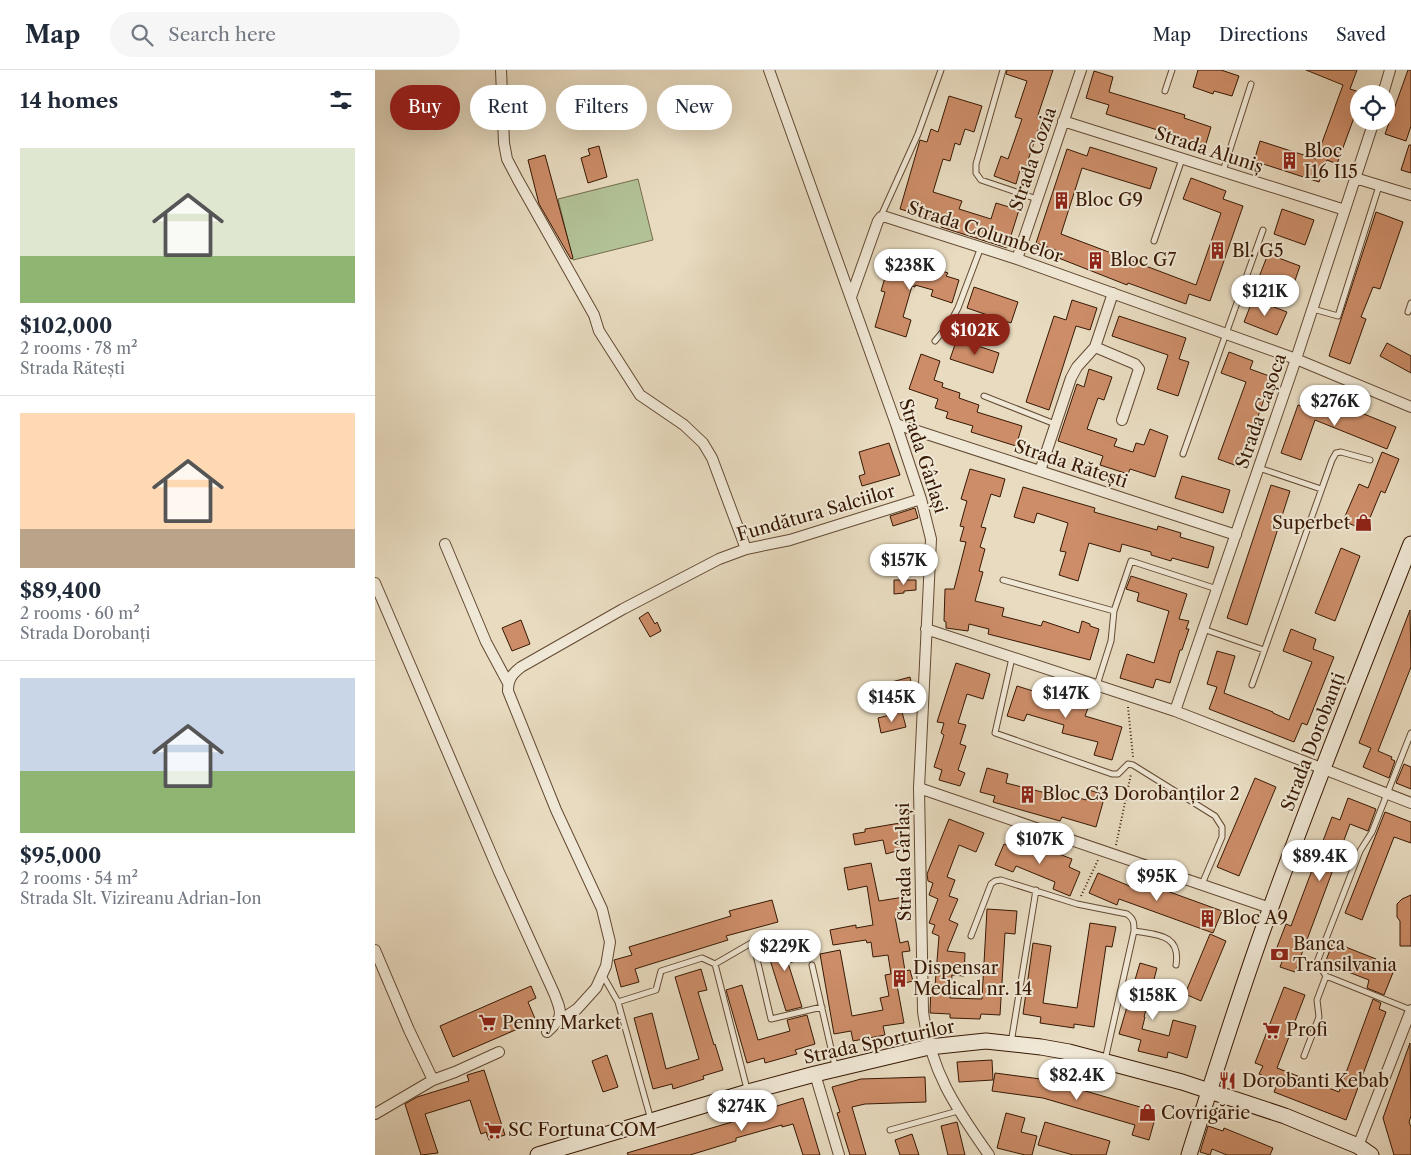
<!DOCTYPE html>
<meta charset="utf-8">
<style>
:root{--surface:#fff;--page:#f6f6f7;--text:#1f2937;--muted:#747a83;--line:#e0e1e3;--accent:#8f2418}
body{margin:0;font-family:"Libre Caslon Text",serif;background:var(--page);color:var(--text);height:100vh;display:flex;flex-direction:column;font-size:19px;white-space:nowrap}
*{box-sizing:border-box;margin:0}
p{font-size:16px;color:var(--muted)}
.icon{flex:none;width:28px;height:28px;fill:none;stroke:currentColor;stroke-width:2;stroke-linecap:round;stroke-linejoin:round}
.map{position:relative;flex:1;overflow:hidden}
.panel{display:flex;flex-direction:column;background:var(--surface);width:375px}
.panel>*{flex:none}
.guide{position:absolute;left:15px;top:15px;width:475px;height:45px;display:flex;gap:10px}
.fabs{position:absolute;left:975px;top:15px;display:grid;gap:10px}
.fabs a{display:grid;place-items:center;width:45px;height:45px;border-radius:50%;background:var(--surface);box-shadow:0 5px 20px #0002;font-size:25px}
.price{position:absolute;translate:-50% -42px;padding:0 11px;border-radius:18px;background:#fff;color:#222;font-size:16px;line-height:32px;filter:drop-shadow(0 1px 2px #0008)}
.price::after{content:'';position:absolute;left:50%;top:30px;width:15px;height:11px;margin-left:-8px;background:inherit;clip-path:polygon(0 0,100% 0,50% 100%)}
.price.on{background:var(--accent);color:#fff}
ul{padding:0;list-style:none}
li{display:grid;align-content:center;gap:10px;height:265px;padding:0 20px}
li+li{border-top:1px solid var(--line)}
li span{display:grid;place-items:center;height:155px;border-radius:0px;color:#555}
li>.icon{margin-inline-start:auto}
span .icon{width:90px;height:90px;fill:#fffc;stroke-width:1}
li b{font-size:21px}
h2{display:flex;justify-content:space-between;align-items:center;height:60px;padding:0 20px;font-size:21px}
.chip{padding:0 18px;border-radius:22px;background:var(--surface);box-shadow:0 5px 20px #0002;font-size:18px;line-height:45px}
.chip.on{background:var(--accent);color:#fff}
header{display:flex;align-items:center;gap:30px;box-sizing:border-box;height:70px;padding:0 25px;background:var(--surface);border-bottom:1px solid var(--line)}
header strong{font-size:24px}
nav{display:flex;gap:28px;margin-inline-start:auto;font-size:18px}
.search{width:350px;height:45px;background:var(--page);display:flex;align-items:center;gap:12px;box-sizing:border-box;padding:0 18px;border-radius:28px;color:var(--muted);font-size:19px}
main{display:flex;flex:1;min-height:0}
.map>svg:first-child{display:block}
.green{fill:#b2c196;stroke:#746c4c}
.building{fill:#cc8d68;stroke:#371803}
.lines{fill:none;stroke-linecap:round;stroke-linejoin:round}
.service-casing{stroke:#634932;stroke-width:7}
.minor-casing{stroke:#634932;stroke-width:12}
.secondary-casing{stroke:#371803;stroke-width:17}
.path{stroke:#371803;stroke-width:2;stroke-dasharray:1 2.5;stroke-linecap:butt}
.service{stroke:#f0e8d6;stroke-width:5}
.minor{stroke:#f0e8d6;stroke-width:10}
.secondary{stroke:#f0e8d6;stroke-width:15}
.labels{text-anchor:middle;stroke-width:4;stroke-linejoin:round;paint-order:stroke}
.street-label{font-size:18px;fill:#371803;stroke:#f0e8d6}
.poi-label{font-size:18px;fill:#371803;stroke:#f0e8d6;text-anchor:start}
</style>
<header>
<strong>Map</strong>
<div class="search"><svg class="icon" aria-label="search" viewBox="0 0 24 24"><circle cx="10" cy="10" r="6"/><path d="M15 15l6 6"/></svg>Search here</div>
<nav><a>Map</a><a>Directions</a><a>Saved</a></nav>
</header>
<main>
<section class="panel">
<h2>14 homes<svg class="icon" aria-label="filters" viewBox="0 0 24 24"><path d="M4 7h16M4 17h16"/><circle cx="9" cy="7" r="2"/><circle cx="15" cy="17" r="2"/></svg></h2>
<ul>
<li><span style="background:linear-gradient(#dfe7d0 70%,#8fb573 0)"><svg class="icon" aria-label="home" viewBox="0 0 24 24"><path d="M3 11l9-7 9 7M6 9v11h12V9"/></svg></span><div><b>$102,000</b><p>2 rooms · 78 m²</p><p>Strada Rătești</p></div></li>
<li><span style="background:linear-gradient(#ffd9b3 75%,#b9a48a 0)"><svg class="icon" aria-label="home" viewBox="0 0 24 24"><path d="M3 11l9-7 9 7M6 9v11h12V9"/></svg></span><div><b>$89,400</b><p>2 rooms · 60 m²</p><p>Strada Dorobanți</p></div></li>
<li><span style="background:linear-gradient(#c9d6e8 60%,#8fb573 0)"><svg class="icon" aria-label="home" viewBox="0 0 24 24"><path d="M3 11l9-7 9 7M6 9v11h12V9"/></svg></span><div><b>$95,000</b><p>2 rooms · 54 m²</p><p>Strada Slt. Vizireanu Adrian-Ion</p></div></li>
</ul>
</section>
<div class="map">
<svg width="1036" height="1085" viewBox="0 0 1036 1085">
<rect width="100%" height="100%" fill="#e8dbc0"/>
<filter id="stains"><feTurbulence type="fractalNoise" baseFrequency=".004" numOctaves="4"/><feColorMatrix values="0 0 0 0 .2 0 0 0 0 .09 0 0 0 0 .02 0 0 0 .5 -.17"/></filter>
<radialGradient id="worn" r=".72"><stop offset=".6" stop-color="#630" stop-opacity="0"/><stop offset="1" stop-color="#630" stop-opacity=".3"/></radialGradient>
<path class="green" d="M 263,109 L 278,170 L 198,190 L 183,129 Z"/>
<path class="building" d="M 632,0 L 678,0 L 662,48 L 667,49 L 649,102 L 645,100 L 641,114 L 619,106 L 626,86 L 633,89 L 647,49 L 640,47 L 652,11 L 631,4 Z
M 823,0 L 846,0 L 864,6 L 857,26 L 839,21 L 838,24 L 818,17 Z
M 931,0 L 982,0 L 975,19 L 984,22 L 984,34 L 962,94 L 952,90 L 944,112 L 879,91 L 885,71 L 941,89 L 968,15 Z
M 1033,0 L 1036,0 L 1036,56 L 1031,71 L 1010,64 Z
M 719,1 L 738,7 L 734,22 L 810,45 L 809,48 L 836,57 L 830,77 L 804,70 L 805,67 L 731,44 L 734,35 L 711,28 Z
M 574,26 L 607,36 L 599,62 L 590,59 L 585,75 L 580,73 L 575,91 L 568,89 L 558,122 L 587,131 L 584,139 L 616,149 L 621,133 L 644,140 L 632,178 L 566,157 L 568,152 L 525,139 L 545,70 L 552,72 L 556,59 L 563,62 Z
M 1034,75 L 1036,75 L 1036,103 L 1026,100 Z
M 224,76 L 232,107 L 213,113 L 206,88 L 215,85 L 213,79 Z
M 715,77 L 782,98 L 775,119 L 707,98 L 686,164 L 821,215 L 846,143 L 808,129 L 816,108 L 851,121 L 848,129 L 868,136 L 835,231 L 814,224 L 811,234 L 753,213 L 752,215 L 681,187 L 683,181 L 661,173 L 692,79 L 712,86 Z
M 170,85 L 198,188 L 196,189 L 164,134 L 153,90 Z
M 907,139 L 939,150 L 930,175 L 899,164 Z
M 1001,142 L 1028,152 L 1005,219 L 998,217 L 986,247 L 991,249 L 975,294 L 954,286 Z
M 517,184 L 573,203 L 571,206 L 584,210 L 577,233 L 556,226 L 558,220 L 540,215 L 540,217 L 537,216 L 528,247 L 536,250 L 531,267 L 500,257 L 510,222 L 506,221 Z
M 893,184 L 925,196 L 917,219 L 884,207 Z
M 599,217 L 643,232 L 636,253 L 592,238 Z
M 878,229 L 912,242 L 902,265 L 869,252 Z
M 697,230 L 722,238 L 715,260 L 701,256 L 674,340 L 651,332 L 679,246 L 691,250 Z
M 744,246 L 811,268 L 804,289 L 814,292 L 803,326 L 782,319 L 793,285 L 737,266 Z
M 582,269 L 624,283 L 618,303 L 575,289 Z
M 1012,273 L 1036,286 L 1036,303 L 1005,286 Z
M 854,282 L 878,291 L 875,299 L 897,307 L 865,397 L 843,389 L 871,312 L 846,303 Z
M 546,284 L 565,291 L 559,310 L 568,313 L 567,317 L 585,323 L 584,328 L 604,335 L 602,342 L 647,356 L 641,376 L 596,362 L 598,356 L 571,348 L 573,342 L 560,338 L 563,329 L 534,319 Z
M 714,299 L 737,307 L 729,330 L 723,328 L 712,359 L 742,369 L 739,376 L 758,382 L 761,373 L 769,375 L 775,359 L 793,366 L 780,407 L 755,399 L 753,404 L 725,395 L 728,386 L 683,371 L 702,314 L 709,317 Z
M 952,329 L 1021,357 L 1012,379 L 940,350 L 926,390 L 906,383 L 923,335 L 947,343 Z
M 514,373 L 525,405 L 487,416 L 484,406 L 490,404 L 484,382 Z
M 1007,382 L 1024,389 L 1010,423 L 1006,421 L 990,460 L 968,451 L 984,414 L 993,418 Z
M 595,399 L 630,409 L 625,427 L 616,424 L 606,457 L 611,458 L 605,477 L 610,479 L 604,501 L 608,502 L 600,531 L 629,538 L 627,546 L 666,556 L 668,551 L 704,563 L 707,551 L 715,554 L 715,556 L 724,559 L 715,590 L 613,564 L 614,559 L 594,554 L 593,561 L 571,558 L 571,552 L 569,551 L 570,519 L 579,519 L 591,472 L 585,471 L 589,457 L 585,456 L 592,431 L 586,429 Z
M 807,406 L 855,420 L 848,443 L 800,428 Z
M 896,415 L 915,421 L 872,555 L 852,548 Z
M 648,417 L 720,438 L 719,442 L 782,460 L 783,456 L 806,463 L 805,467 L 839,477 L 833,498 L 797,488 L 796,491 L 776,485 L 776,482 L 747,474 L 745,482 L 714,473 L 703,511 L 684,505 L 691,482 L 685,481 L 693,453 L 662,443 L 659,453 L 639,447 Z
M 540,438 L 543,448 L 518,456 L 515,446 Z
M 966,478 L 985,486 L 960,551 L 940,543 Z
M 756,506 L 812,524 L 804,549 L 814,551 L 811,559 L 814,559 L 807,580 L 805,580 L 795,613 L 781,609 L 778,618 L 745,608 L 752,584 L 779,593 L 794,541 L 762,531 L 764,523 L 751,519 Z
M 519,510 L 541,510 L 541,520 L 529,521 L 529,523 L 519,524 Z
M 1035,540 L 1036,597 L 1003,681 L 1017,687 L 1016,689 L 1020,691 L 1014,708 L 988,697 L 996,678 L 984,673 Z
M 273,542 L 280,554 L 282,552 L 286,561 L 275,567 L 264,548 Z
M 146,550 L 155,574 L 137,581 L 127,558 Z
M 916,559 L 941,569 L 938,579 L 959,587 L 932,655 L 927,653 L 919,672 L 834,639 L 842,617 L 832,614 L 842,581 L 860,586 L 849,623 L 898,642 L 898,643 L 914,650 L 937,592 L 908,581 Z
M 581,593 L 615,604 L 608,629 L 592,624 L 583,653 L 591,655 L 585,674 L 591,676 L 583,700 L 590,703 L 585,716 L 564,710 L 567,700 L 559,697 L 569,665 L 566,663 L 569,653 L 562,652 Z
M 535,607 L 537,617 L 523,620 L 524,623 L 505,628 L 502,616 Z
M 642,616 L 713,638 L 710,646 L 747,657 L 737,690 L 719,685 L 723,672 L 687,663 L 689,655 L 652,644 L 649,651 L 632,646 Z
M 527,642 L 531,657 L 506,663 L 503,648 Z
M 1029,694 L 1036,697 L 1036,719 L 1021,713 Z
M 612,698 L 633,704 L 631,713 L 671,723 L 673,716 L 694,722 L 693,725 L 711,730 L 714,720 L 730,725 L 721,757 L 687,747 L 685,751 L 618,732 L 620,726 L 605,722 Z
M 880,708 L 901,717 L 864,806 L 842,797 Z
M 973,728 L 1001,739 L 993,761 L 975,754 L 920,902 L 905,897 L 908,889 L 899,885 L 911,854 L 916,856 L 957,747 L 965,750 Z
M 1010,742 L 1036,752 L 1036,773 L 1019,767 L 987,850 L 970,843 Z
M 574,749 L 609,763 L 601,782 L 584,775 L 572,807 L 580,810 L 574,826 L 583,829 L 574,850 L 583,854 L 572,881 L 590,883 L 589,906 L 577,905 L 575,928 L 607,929 L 612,839 L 642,841 L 640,864 L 630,863 L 625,945 L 606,944 L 605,949 L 575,948 L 575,944 L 555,943 L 556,915 L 560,916 L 564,866 L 557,863 L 560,855 L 554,853 L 563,829 L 554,825 L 558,813 L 553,811 L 552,804 Z
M 525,753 L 532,778 L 511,784 L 508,770 L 480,775 L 478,764 L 490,762 L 490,759 Z
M 645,769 L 697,789 L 694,797 L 705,802 L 695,826 L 678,819 L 680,812 L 641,796 L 638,802 L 620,795 L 629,774 L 641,779 Z
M 496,793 L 504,831 L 529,827 L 532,845 L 520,847 L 525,873 L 533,871 L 535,881 L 527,882 L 530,901 L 535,900 L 538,911 L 522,915 L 529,953 L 508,956 L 510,965 L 478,971 L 476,961 L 459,964 L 445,884 L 465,880 L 477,946 L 508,940 L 505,928 L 514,926 L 510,905 L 516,904 L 513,885 L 498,887 L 496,872 L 492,873 L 491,870 L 458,875 L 455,860 L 481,855 L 481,858 L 498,855 L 492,816 L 473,820 L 469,798 Z
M 723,803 L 757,817 L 759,809 L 847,841 L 838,863 L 744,829 L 742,835 L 714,823 Z
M 1036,825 L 1036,876 L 1025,876 L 1025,851 L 1022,847 L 1022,834 L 1027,829 Z
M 397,830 L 403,852 L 351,866 L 353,870 L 260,899 L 264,912 L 246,917 L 239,890 L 257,885 L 254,877 L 356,846 L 354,841 Z
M 715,853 L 741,857 L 737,877 L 731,876 L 719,957 L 699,954 L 699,958 L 665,953 L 666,947 L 648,944 L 658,873 L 676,876 L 668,933 L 702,938 Z
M 835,864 L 851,871 L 826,931 L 810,924 Z
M 418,868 L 425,890 L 413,893 L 427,937 L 411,941 L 391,877 Z
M 958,872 L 1001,889 L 999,893 L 1019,900 L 1009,925 L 992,918 L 994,910 L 950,893 Z
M 765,893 L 782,898 L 769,947 L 770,947 L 767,959 L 794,966 L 798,950 L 821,956 L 812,988 L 793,982 L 792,988 L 763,981 L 766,970 L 744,964 Z
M 326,899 L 332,920 L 323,922 L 339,975 L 340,974 L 348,1000 L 328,1006 L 329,1009 L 298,1019 L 297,1014 L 278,1019 L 259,948 L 277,943 L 291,999 L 324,989 L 300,907 Z
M 367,915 L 383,970 L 415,961 L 412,950 L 432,945 L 440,974 L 420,980 L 422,984 L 390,993 L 389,988 L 372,993 L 351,920 Z
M 156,916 L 161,928 L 153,932 L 161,951 L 78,987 L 65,956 Z
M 909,917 L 930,925 L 902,998 L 964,1022 L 998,929 L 1006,933 L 1004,939 L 1011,942 L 971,1050 L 899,1022 L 903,1012 L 884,1004 L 888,996 L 880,993 Z
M 1035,973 L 1036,1046 L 1034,1052 L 1036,1057 L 1036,1085 L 1019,1085 L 1008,1048 Z
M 232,985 L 243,1017 L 228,1022 L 217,991 Z
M 617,990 L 618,1010 L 584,1012 L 582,992 Z
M 109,1000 L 130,1065 L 114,1070 L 111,1062 L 106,1064 L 95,1030 L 50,1044 L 63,1083 L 46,1085 L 30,1034 L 42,1027 L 94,1011 L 92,1005 Z
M 620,1003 L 673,1010 L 765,1037 L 764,1040 L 781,1045 L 774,1070 L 757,1065 L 760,1055 L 668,1028 L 617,1021 Z
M 550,1007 L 551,1032 L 490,1034 L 477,1037 L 491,1085 L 475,1085 L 462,1043 L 465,1042 L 457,1017 L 486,1009 Z
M 428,1028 L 445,1085 L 428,1085 L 418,1054 L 407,1057 L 407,1055 L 361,1068 L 361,1071 L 315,1085 L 253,1085 L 252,1083 L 357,1052 L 356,1050 Z
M 631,1043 L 650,1048 L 646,1062 L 662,1066 L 657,1085 L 650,1085 L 622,1078 Z
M 582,1052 L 590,1085 L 573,1085 L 566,1056 Z
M 670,1052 L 735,1071 L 731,1085 L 698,1085 L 663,1075 Z
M 833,1056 L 848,1061 L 849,1058 L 898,1078 L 895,1085 L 852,1085 L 837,1079 L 835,1085 L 825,1082 Z
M 537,1064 L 544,1085 L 525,1085 L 520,1070 Z"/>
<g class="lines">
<defs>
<path id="service" d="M 628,0 L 601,94 L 601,103 L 606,110 L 662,129
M 790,21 L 797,0
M 848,101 L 876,14
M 506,146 L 543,64 L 566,0
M 779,171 L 807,89
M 938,239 L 963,246 L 1004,116
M 1033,242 L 1036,233
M 560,271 L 575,253 L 583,238 L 606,177
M 609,326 L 680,354
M 808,384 L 888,160
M 884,398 L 946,419
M 628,510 L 739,541 L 756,491 L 842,519
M 828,559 L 889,580
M 637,588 L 620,663 L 737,704 L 743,704 L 753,694 L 758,695 L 840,746 L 847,757 L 847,767 L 827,814
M 722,615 L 736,571 L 739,541
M 877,615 L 957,390 L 961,383 L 966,382 L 995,390
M 759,861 C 782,865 806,864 801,895
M 596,866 L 616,814 L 620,811 L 626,810 L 702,834 L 752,844 C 759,849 759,853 759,861 L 730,990
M 437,895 L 460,996
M 227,904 L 243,932
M 951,906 L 1036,940
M 636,973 L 661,820
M 929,986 L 944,947 L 942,930 L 951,906 L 942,892 L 985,781 L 997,762 L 1036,663
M 372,1019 L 340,894 L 378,872 L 396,949 L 447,937
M 276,1050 L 243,932 L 281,920 L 286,901 L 327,888 L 340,894
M 515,1060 L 583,1041"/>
<path id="minor" d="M 126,0 L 129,73 L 132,89 L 143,110 L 219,245 L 224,261 L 265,325 L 309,355 L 328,373 L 337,388 L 371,479
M 394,0 L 521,354 L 546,429 L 556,469 L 544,718 L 548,941 C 555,1000 580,1037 614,1085
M 1008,24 L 1015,0
M 688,51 L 970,140
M 980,108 L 1036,125
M 642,189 L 706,0
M 476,227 L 503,151 L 506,147 L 511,147 L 642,189 L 921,289 L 1036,337
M 720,277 L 760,294 L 764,299 L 747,350
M 521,354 L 861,465
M 665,401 L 696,308 L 702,297 L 720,277 L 738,223
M 70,474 L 111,572 L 133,613
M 0,513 L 124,802 L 179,923 C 187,943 189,947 172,962
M 551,559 L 800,641 L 1036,733
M 800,641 L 921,289 L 999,51
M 544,718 L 895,838
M 0,880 L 34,960 L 58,1010
M 184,951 L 202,939 L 221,918 L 231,896 L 235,872 L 227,839 L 181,740 L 133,621 C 133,609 137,604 146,597 L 248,539 L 344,489 L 371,479 L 415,470 L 546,429
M 440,1004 L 464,1085
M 0,1044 L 58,1010 L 80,1002 L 124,982
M 983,1076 L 1036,940"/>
<path id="secondary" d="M 163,1085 L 373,1022 L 440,1004 L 554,977 L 611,971 L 666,977 L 694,982 L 807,1012 L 910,1046 L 983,1076 L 996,1085
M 814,1085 C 840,1002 866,919 896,837 C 940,715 988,595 1036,474"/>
</defs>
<use href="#service" class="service-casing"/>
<use href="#minor" class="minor-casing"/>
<use href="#secondary" class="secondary-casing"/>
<path class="path" d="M 753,637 L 758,687
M 741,775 L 756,704
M 706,826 L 723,790"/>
<use href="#service" class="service"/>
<use href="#minor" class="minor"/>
<use href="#secondary" class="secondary"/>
</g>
<defs>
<symbol id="building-bare" viewBox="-9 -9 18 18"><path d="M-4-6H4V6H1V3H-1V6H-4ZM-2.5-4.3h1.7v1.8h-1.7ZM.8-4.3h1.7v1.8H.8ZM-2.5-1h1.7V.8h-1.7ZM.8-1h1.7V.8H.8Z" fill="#8f2418" stroke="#f0e8d6" stroke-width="2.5" paint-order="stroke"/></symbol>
<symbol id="shop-bare" viewBox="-9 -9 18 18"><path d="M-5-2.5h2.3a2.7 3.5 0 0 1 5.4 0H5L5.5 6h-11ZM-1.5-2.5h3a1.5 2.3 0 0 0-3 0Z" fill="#8f2418" stroke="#f0e8d6" stroke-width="2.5" paint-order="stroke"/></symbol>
<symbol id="bank-bare" viewBox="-9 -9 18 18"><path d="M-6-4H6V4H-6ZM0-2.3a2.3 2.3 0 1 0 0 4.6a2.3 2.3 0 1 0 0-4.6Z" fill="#8f2418" stroke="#f0e8d6" stroke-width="2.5" paint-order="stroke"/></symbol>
<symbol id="supermarket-bare" viewBox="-9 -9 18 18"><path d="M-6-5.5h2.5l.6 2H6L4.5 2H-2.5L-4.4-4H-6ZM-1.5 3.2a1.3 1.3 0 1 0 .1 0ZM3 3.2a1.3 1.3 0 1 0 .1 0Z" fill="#8f2418" stroke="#f0e8d6" stroke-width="2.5" paint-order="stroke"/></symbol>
<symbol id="restaurant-bare" viewBox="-9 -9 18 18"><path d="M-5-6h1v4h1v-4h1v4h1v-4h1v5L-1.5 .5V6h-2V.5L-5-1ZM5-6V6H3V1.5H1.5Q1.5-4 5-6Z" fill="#8f2418" stroke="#f0e8d6" stroke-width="2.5" paint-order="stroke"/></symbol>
</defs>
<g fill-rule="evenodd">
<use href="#building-bare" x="902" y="78" width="25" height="25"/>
<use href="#building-bare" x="674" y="118" width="25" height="25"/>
<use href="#building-bare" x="830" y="168" width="25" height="25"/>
<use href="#building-bare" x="708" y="178" width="25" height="25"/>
<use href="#shop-bare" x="976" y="440" width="25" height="25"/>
<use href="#building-bare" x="640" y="712" width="25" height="25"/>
<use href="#building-bare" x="820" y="836" width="25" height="25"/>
<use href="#bank-bare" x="892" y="872" width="25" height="25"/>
<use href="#building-bare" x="512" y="896" width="25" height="25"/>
<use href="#supermarket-bare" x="100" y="940" width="25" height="25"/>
<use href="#supermarket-bare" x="884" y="948" width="25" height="25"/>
<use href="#restaurant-bare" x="840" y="998" width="25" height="25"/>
<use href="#shop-bare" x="760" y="1030" width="25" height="25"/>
<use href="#supermarket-bare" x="106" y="1048" width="25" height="25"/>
</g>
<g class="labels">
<g class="street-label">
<text transform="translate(834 80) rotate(18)" y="6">Strada Aluniș</text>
<text transform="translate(658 89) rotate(-71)" y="6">Strada Cozia</text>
<text transform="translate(610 162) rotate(18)" y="6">Strada Columbelor</text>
<text transform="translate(886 341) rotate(-71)" y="6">Strada Cașoca</text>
<text transform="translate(548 386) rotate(72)" y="6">Strada Gârlași</text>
<text transform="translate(696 394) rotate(18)" y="6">Strada Rătești</text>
<text transform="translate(441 443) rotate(-16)" y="6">Fundătura Salciilor</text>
<text transform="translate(938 672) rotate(-69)" y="6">Strada Dorobanți</text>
<text transform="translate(529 792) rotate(-91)" y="6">Strada Gârlași</text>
<text transform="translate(504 972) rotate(-12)" y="6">Strada Sporturilor</text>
</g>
<g class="poi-label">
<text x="929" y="87">Bloc<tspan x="929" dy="21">I16 I15</tspan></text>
<text x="700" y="136">Bloc G9</text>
<text x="857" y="187">Bl. G5</text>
<text x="735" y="196">Bloc G7</text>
<text x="975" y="459" text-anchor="end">Superbet</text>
<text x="667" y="730">Bloc C3 Dorobanților 2</text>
<text x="847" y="854">Bloc A9</text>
<text x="918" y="880">Banca<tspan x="918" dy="21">Transilvania</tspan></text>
<text x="538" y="904">Dispensar<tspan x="538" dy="21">Medical nr. 14</tspan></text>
<text x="127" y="959">Penny Market</text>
<text x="911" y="966">Profi</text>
<text x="867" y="1017">Dorobanti Kebab</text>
<text x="786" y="1049">Covrigărie</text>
<text x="133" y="1066">SC Fortuna COM</text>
</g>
</g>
<rect width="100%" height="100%" filter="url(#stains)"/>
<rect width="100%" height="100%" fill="url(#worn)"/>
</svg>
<div class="fabs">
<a><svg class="icon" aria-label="locate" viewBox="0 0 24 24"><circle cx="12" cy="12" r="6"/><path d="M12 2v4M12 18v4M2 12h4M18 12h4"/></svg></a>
</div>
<b class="price" style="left:535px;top:221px">$238K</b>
<b class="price" style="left:890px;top:247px">$121K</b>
<b class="price on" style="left:600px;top:286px">$102K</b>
<b class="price" style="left:960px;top:357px">$276K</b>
<b class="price" style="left:529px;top:516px">$157K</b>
<b class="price" style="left:691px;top:649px">$147K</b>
<b class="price" style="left:517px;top:653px">$145K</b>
<b class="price" style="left:665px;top:795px">$107K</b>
<b class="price" style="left:945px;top:812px">$89.4K</b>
<b class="price" style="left:782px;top:832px">$95K</b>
<b class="price" style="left:410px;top:902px">$229K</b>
<b class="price" style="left:778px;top:951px">$158K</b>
<b class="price" style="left:702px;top:1031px">$82.4K</b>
<b class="price" style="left:367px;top:1062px">$274K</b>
<div class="guide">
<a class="chip on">Buy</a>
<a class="chip">Rent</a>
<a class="chip">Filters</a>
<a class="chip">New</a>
</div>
</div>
</main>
